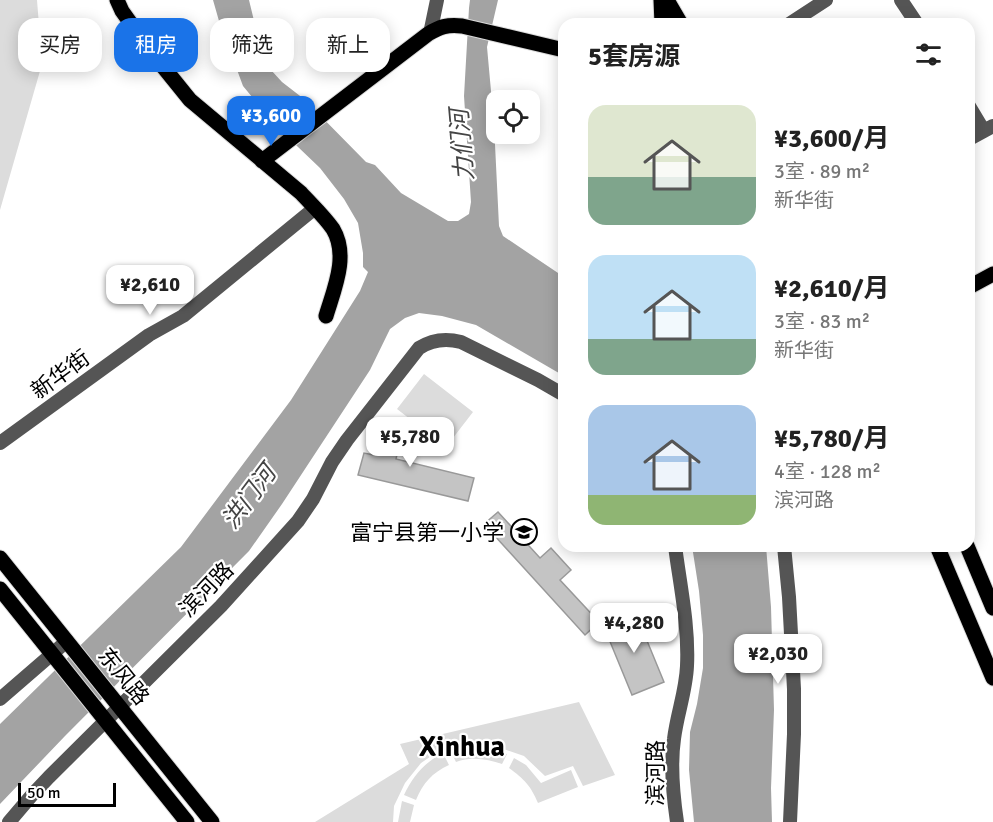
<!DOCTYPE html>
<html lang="zh">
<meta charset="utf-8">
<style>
:root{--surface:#fff;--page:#f2f2f2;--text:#222;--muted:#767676;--accent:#1a73e8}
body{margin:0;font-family:Signika,"Noto Sans SC",sans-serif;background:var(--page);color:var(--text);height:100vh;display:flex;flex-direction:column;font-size:22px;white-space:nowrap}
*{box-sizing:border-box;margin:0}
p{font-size:20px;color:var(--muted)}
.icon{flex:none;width:33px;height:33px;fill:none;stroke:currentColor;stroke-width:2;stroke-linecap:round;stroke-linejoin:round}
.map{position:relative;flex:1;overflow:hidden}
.side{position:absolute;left:558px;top:18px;width:417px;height:534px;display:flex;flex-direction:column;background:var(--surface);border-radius:18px;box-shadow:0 3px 15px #0003}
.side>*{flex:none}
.hud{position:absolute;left:18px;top:18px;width:450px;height:54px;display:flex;gap:12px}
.fabs{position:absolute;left:486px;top:90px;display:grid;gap:12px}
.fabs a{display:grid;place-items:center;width:54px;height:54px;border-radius:12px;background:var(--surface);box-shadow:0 3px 15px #0003;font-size:30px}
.scale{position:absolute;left:18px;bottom:15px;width:98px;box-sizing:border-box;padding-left:6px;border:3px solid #000;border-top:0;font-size:16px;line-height:21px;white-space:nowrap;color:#000;-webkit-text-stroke:4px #fff;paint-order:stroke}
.price{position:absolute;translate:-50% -51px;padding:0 14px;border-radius:12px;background:#fff;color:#222;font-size:20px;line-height:39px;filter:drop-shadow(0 2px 3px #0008)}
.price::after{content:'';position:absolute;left:50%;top:36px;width:18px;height:14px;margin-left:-9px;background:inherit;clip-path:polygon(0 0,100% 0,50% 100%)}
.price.selected{background:var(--accent);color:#fff}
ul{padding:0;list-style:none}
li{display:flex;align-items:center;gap:18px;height:150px;padding:0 30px}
li span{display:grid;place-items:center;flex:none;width:168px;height:120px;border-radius:18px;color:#555}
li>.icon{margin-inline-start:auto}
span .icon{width:72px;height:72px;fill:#fffc;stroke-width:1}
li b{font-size:26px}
h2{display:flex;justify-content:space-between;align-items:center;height:72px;padding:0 30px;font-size:26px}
.tag{padding:0 21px;border-radius:18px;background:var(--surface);box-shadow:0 3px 15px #0003;font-size:21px;line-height:54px}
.tag.selected{background:var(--accent);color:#fff}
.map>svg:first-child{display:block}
.green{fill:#dcdcdc}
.water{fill:#a3a3a3}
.building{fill:#c4c4c4;stroke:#999;stroke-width:1.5}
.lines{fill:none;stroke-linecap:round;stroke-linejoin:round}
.major-casing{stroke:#dbdbdb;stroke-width:17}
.minor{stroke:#555;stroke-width:14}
.major{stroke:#000;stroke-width:15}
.labels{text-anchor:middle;stroke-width:4.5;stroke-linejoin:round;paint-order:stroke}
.street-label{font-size:22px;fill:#000;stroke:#fff}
.poi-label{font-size:22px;fill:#000;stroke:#fff;text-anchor:end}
.water-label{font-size:24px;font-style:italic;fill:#444;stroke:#fff}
.district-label{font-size:28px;font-weight:bold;fill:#000;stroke:#fff}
</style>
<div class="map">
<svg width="993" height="822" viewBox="0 0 993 822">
<rect width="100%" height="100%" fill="#fff"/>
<path class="green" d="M 0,0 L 37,0 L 42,64 L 0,210 Z
M 424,374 L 473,412 L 446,447 L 397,409 Z
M 579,702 L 615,775 L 583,786 L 573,766 L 545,776 L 524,756 L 495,746 L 472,743 L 443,748 L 421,763 L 405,783 L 394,806 L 393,822 L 315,822 L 409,764 L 400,744 Z
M 476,747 L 507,754 L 502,764 C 488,759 471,756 456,762 L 450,750 Z
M 443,753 L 449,765 C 432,773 423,783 416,800 L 404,795 C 413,776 425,762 443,753 Z
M 514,758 L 526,765 L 541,783 L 571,770 L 578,787 L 538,803 C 531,786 524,779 509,768 Z
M 402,801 L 414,805 L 410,822 L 398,822 Z"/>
<path class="water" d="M 213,0 L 249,0 L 257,33 L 271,70 L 282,82 L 304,99 L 366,162 L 375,165 L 401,193 L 448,221 L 458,221 L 469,214 L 471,202 L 464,96 L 469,8 L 470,0 L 498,0 L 487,47 L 494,124 L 499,226 L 503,236 L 564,277 L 564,376 L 476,325 L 442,316 L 419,313 L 405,318 L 390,329 L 370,370 L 282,504 L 249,551 L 65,736 L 0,804 L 0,724 L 181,547 L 291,400 L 360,291 L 368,272 L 363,267 L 363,253 L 358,223 L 344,199 L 320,168 L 275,125 L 243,86 L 219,21 Z
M 692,546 L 766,546 L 771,607 L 774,710 L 771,788 L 772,822 L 694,822 L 689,770 L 690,732 L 697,704 L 703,668 L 703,635 L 699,591 Z"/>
<path class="building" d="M 382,419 L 404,424 L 396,459 L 474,478 L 468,501 L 358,475 L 364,453 L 374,455 Z
M 498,512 L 540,558 L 551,548 L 571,570 L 560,580 L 599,622 L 585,635 L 484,524 Z
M 636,614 L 664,682 L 632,695 L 604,627 Z"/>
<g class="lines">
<defs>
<path id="major" d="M 117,0 L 122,11 L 152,53 L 190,100 L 301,193 C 312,205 324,216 333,229 C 349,256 334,289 326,316
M 661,0 L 662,24
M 667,0 L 681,24
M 262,161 L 428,34 C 439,27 448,24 462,26 L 564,50
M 969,287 L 993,274
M 937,546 L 993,678
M 967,546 L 993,608
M 0,558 L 212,822
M 0,589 L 187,822"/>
</defs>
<use href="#major" class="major-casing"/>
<path class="minor" d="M 901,0 L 917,24
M 789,24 L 826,0
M 431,29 L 437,0
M 969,106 L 984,131
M 969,139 L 993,126
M 0,443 L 149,335 L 183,316 L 315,208
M 675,546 C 680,585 689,626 687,666 C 686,691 677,714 674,739 C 670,766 673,795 677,822
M 784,546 L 789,597 L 794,689 L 794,734 L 790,822
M 0,699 L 67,641
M 9,822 L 32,795 L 49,777 L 221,606 L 298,521 L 313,499 L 332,462 L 347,440 L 419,348 C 433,339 446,338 461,342 L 538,380 L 564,395"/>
<use href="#major" class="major"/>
</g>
<defs>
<symbol id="school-ring" viewBox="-11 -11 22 22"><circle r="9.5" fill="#fff" stroke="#000" stroke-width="1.5"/><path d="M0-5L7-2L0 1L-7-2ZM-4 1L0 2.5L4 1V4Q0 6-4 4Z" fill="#000"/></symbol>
</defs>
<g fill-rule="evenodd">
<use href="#school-ring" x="509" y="517" width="30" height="30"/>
</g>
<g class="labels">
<g class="street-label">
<text transform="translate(60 374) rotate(-36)" y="8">新华街</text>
<text transform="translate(206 589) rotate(-46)" y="8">滨河路</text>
<text transform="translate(124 676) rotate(51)" y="8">东风路</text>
<text transform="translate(655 773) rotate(-90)" y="8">滨河路</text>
</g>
<g class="poi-label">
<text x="504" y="540">富宁县第一小学</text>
</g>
<g class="water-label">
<text transform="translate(462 145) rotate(-95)" y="8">力们河</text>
<text transform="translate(249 497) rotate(-53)" y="8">洪门河</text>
</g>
<g class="district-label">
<text x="462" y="756">Xinhua</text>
</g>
</g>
</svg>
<div class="fabs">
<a><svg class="icon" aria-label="locate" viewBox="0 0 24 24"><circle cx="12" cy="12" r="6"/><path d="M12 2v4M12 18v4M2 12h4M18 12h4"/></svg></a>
</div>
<div class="scale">50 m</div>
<b class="price selected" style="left:271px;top:147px">¥3,600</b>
<b class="price" style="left:150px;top:316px">¥2,610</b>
<b class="price" style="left:410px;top:468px">¥5,780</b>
<b class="price" style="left:634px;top:654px">¥4,280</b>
<b class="price" style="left:778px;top:685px">¥2,030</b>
<div class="hud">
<a class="tag">买房</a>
<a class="tag selected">租房</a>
<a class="tag">筛选</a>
<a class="tag">新上</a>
</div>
<section class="side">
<h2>5套房源<svg class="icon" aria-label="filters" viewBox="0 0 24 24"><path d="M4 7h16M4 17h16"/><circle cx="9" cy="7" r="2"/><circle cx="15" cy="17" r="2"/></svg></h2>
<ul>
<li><span style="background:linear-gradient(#dfe7d0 60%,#7fa58c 0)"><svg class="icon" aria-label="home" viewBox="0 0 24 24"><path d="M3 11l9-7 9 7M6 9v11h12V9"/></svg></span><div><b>¥3,600/月</b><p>3室 · 89 m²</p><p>新华街</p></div></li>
<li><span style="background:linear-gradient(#bfe0f5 70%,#7fa58c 0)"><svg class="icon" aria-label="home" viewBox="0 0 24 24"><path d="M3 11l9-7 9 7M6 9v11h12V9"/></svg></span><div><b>¥2,610/月</b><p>3室 · 83 m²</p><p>新华街</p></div></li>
<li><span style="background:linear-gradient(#a9c7e8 75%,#8fb573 0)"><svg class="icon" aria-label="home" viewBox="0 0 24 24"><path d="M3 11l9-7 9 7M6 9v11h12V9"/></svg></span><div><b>¥5,780/月</b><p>4室 · 128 m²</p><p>滨河路</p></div></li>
</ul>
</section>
</div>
